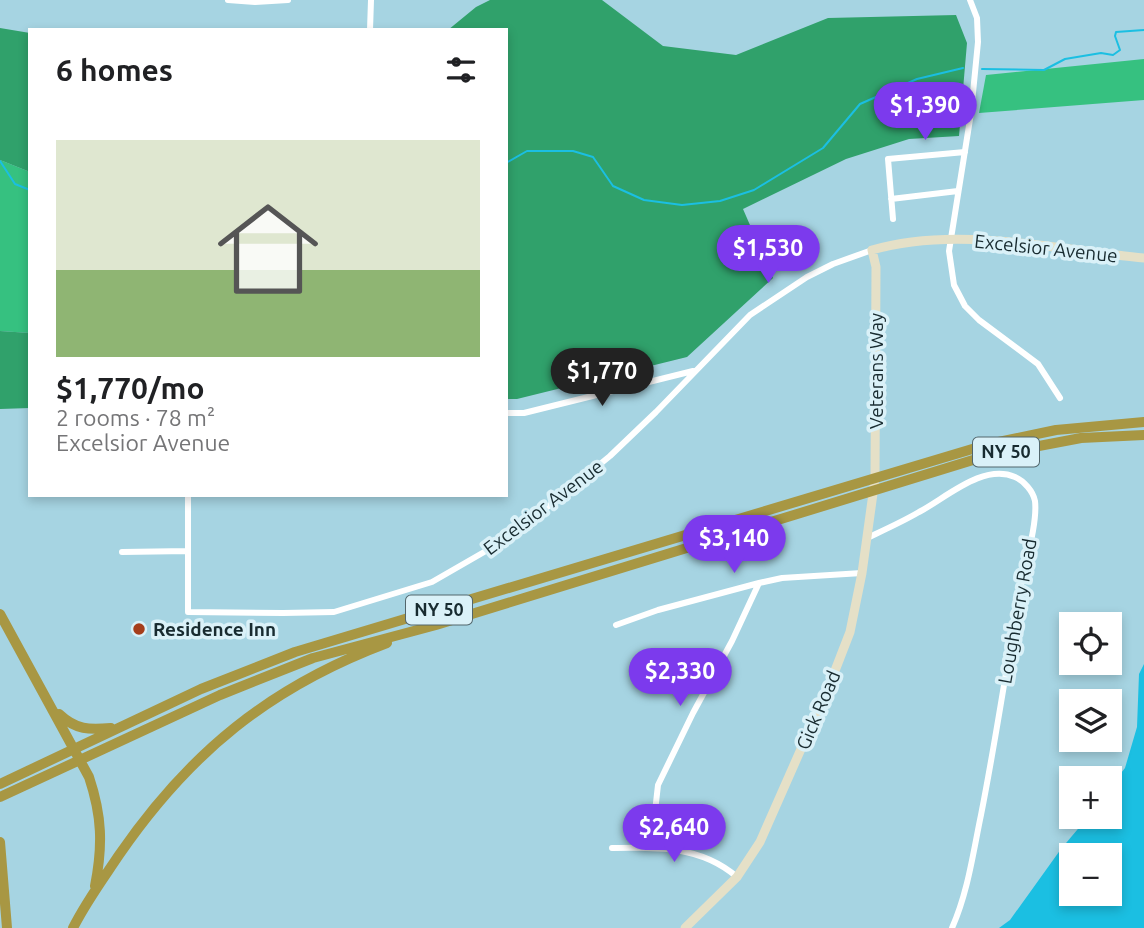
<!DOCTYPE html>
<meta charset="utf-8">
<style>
:root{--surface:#fff;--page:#f2f2f2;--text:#202124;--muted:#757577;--line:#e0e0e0;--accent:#7c3aed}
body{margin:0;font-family:Ubuntu,sans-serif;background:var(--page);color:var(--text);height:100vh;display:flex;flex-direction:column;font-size:26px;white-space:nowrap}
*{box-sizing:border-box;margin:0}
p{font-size:23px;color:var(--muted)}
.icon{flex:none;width:38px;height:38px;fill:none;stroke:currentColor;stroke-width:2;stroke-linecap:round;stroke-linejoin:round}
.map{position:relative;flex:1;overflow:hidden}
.sheet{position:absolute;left:28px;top:28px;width:480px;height:469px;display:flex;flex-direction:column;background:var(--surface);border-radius:0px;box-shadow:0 4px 10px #0003}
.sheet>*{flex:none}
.buttons{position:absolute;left:1059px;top:612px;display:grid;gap:14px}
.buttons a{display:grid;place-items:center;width:63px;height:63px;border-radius:0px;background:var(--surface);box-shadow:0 4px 10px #0003;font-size:35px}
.price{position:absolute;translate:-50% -60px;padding:0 16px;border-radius:24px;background:var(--accent);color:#fff;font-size:23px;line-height:46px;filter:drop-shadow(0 2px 4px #0008)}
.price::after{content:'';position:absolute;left:50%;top:42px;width:21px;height:16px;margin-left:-10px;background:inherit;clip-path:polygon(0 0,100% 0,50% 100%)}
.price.selected{background:#222;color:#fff}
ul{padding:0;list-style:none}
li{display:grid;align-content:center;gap:14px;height:371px;padding:0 28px}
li+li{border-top:2px solid var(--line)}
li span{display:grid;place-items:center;height:217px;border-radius:0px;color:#555}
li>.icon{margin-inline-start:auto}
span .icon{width:126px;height:126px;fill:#fffc;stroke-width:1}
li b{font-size:30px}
h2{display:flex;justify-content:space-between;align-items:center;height:84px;padding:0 28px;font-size:30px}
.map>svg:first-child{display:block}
.green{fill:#36c180}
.forest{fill:#30a16b}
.water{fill:#1bbfe2;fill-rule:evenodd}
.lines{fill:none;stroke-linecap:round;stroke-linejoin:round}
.stream{stroke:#1bbfe2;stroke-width:2}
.street{stroke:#fff;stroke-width:6}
.secondary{stroke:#e5e0c7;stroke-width:9}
.highway{stroke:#a89743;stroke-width:10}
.poi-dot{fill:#a53e1b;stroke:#daf1f8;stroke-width:2.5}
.labels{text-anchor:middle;stroke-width:7;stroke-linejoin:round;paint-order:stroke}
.shield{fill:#daf1f8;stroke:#52666c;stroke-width:2}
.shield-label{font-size:18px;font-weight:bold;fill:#182b30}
.street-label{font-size:19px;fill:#182b30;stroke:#daf1f8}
.poi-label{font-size:19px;font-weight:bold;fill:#182b30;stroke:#daf1f8;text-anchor:start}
</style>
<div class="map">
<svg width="1144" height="928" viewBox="0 0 1144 928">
<rect width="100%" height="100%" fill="#a6d4e2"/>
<path class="green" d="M 1144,59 L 1144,100 L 979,113 L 986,75 Z
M 0,160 L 30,172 L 30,333 L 0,331 Z"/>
<path class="forest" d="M 490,0 L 602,0 L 663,46 L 736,55 L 828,18 L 956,15 L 967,43 L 959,136 L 909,139 L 846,159 L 743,209 L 773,278 L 687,357 L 517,399 L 506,399 L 506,30 L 448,30 L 476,7 Z
M 0,28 L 30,33 L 30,172 L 0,160 Z
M 0,331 L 30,333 L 30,408 L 0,409 Z"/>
<path class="water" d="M 1144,664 L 1144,928 L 999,928 L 1010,920 L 1061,849 L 1088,817 L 1110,817 L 1110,787 L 1125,768 L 1137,727 L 1139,674 ZM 1071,856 L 1110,856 L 1110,894 L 1071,894 Z"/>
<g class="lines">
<path class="stream" d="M 982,69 L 1044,70 L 1065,59 L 1101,53 L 1113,55 L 1120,50 L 1115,36 L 1116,32 L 1144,30
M 0,161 L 15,184 L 30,190
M 506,163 L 527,151 L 573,151 L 593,157 L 613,186 L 644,200 L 682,205 L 720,201 L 754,190 L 823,148 L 860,104 L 917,79 L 963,68"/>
<path class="street" d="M 228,0 L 255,2 L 288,0
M 970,0 L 977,18 L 978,42 L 971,113 L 949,251 L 954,285 L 965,306 L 979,320 L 1038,364 L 1060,398
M 370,30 L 371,0
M 891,199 L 958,191
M 893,219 L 888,159 L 965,152
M 506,413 L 524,413 L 693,371
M 188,495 L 188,612 L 283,613 L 334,612 L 432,582 L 498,544 L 545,509 L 610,456 L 656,412 L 750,315 L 807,277 L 833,264 L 872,250
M 867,538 C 884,530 902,522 919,512 C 946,498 983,463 1015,477 C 1024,481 1033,491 1035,501 C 1038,526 1022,573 1018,600 C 1006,672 995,744 981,815 C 973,853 968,892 952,928
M 122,552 L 188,551
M 616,625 L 658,610 L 759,583 L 782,578 L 862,573
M 651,847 L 658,785 L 693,713 L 732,641 L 759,583
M 612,848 C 658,847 701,846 737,877"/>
<path class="secondary" d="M 685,928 L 737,877 L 760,842 L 831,681 L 850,632 L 862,573 L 875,479 L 876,267 L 872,250 C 957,225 1057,250 1144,258"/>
<path class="highway" d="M 0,614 L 89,777 C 102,816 103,845 95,886
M 59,714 C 76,730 89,730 111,728
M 0,784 L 201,689 L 295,652 L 989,444 L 1056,430 L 1144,422
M 0,797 L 220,695 L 313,658 L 436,625 L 986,456 L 1081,438 L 1144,435
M 0,842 L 7,928
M 73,928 C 86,902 103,879 119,855 C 190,752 270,687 387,643"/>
</g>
<circle class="poi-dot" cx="139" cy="629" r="7"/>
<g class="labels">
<g class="shield">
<rect x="973" y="437.5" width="66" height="29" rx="5"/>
<rect x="406" y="595.5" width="66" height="29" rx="5"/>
</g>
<g class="shield-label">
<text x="1006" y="458">NY 50</text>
<text x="439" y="616">NY 50</text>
</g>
<g class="street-label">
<text transform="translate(1046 248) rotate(6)" y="7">Excelsior Avenue</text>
<text transform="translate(876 371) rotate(-90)" y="7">Veterans Way</text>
<text transform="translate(543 507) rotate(-37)" y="7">Excelsior Avenue</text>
<text transform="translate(1017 611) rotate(-80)" y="7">Loughberry Road</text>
<text transform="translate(818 710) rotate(-67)" y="7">Gick Road</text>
</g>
<g class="poi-label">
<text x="153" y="636">Residence Inn</text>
</g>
</g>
</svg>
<div class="buttons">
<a><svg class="icon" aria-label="locate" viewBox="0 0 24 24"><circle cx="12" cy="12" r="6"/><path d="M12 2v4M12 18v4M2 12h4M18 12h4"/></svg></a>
<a><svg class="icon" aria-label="layers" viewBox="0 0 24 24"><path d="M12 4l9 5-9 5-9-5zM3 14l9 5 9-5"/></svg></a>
<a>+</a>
<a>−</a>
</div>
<b class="price" style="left:925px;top:142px">$1,390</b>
<b class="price" style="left:768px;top:285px">$1,530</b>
<b class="price selected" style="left:602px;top:408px">$1,770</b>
<b class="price" style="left:734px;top:575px">$3,140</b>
<b class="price" style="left:680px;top:708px">$2,330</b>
<b class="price" style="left:674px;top:864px">$2,640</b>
<section class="sheet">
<h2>6 homes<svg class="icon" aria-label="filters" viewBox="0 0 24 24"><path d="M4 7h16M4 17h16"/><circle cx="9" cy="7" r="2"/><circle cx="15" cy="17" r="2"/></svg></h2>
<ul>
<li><span style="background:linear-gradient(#dfe7d0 60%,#8fb573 0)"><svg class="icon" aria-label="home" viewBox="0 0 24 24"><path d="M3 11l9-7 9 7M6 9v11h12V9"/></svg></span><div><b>$1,770/mo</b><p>2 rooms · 78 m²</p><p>Excelsior Avenue</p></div></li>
</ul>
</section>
</div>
